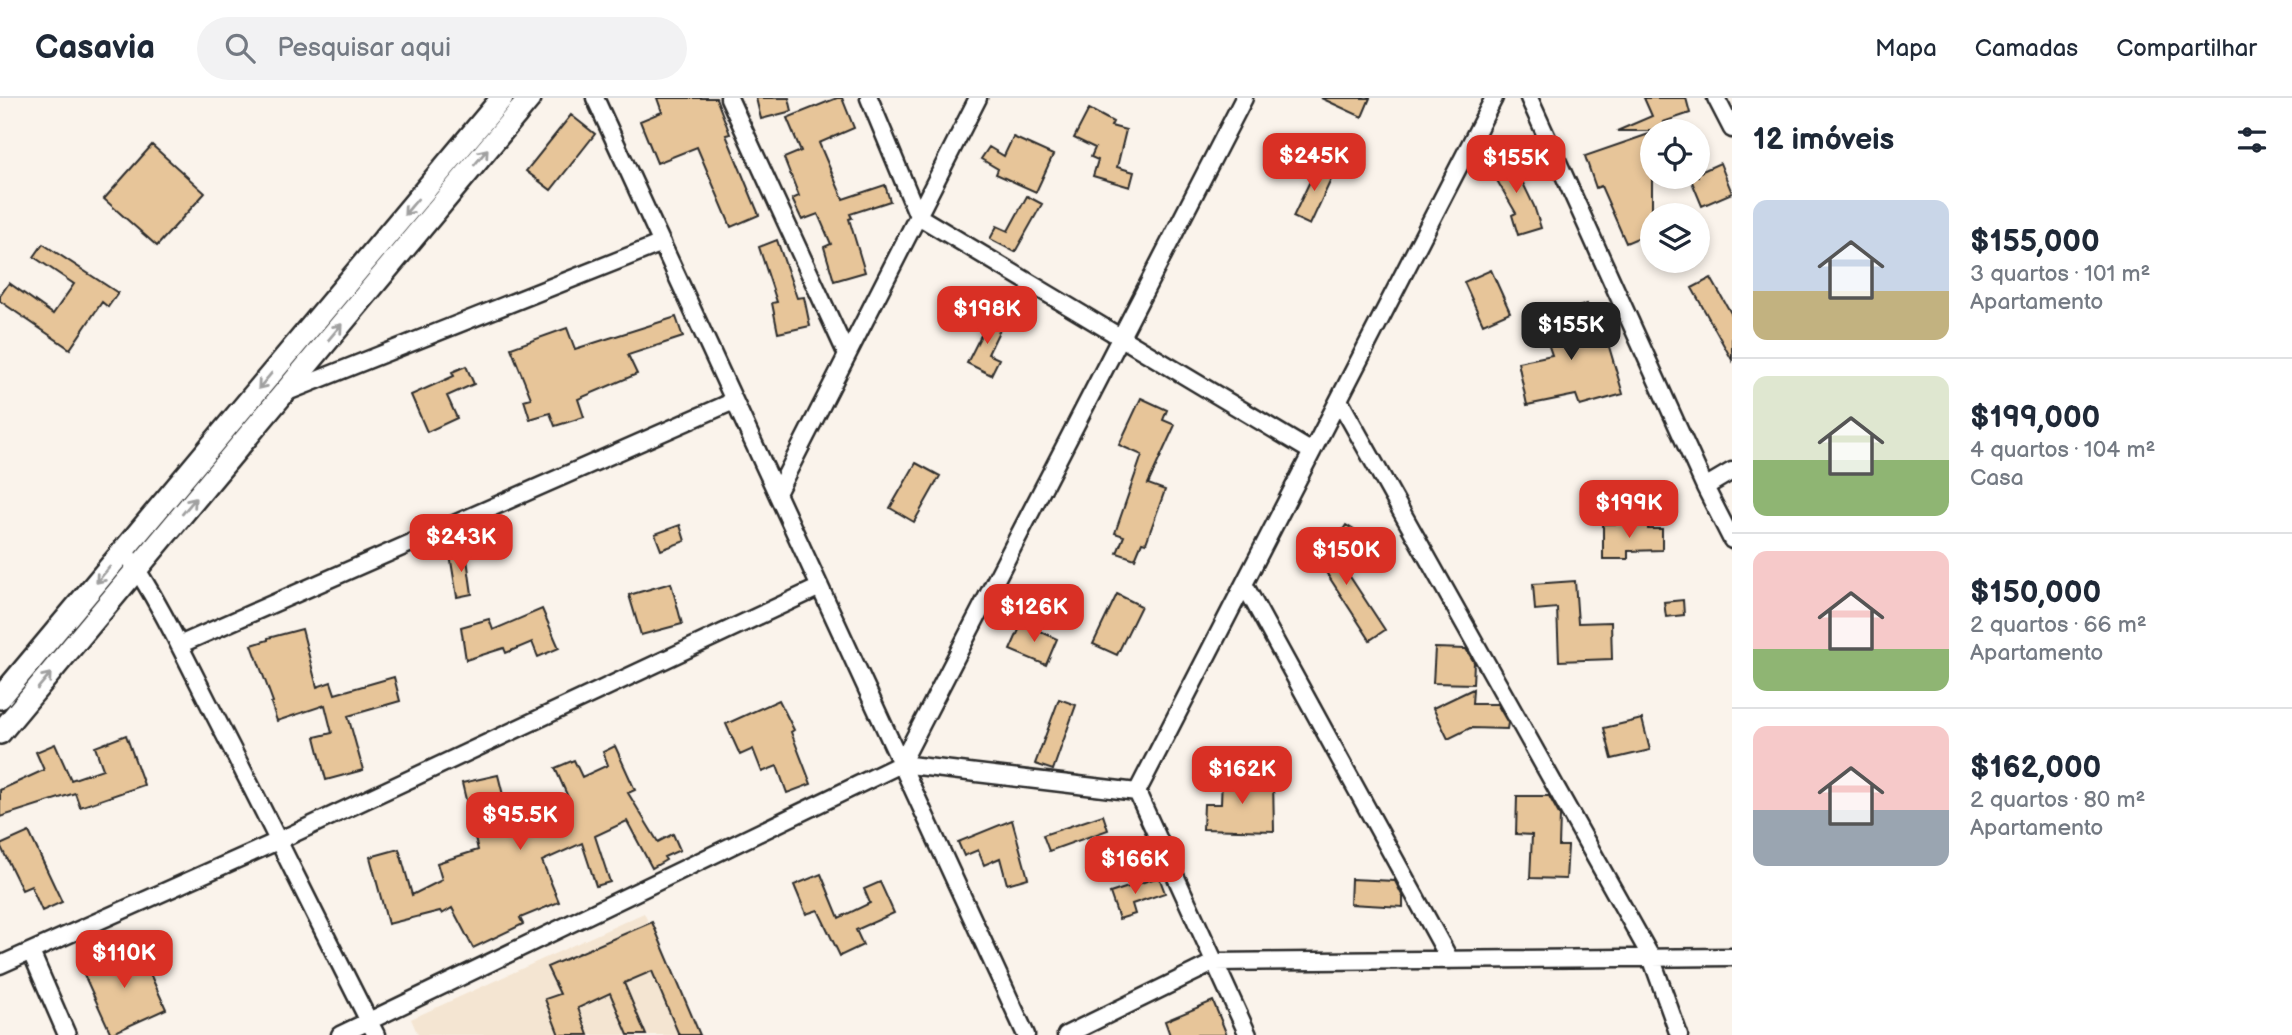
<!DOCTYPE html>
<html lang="pt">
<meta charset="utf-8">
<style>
:root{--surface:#fff;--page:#f2f2f3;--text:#1f2937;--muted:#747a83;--line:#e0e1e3;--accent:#d93025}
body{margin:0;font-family:"Balsamiq Sans",sans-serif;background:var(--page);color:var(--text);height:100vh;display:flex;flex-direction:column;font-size:26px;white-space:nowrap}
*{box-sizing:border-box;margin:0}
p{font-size:23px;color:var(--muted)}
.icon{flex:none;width:38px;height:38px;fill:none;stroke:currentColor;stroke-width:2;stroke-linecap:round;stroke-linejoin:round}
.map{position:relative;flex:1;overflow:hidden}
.side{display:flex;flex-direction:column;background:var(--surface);width:560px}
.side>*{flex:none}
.tools{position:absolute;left:1640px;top:21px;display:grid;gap:14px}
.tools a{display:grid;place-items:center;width:70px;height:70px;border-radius:50%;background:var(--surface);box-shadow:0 4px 10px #0003;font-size:35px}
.price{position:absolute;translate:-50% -60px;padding:0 16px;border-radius:14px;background:var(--accent);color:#fff;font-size:23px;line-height:46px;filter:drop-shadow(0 2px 4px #0008)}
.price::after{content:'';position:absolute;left:50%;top:42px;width:21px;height:16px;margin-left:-10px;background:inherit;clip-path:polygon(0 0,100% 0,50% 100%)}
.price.on{background:#222;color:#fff}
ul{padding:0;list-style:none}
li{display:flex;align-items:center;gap:21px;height:175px;padding:0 21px}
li+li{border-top:2px solid var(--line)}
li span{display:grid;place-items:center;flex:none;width:196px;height:140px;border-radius:14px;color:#555}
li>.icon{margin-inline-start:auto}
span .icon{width:84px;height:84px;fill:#fffc;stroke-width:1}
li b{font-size:30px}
h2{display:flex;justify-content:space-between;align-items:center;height:84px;padding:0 21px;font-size:30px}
header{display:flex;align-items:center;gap:42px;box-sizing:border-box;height:98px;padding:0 35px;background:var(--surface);border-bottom:2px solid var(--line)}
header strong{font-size:33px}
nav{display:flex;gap:38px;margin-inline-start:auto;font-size:24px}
.search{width:490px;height:63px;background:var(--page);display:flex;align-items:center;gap:18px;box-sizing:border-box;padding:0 24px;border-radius:38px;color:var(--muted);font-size:26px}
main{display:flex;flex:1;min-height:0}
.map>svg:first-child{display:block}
.built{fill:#f4e5d2}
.building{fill:#e7c599;stroke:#2b2b2b;stroke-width:2}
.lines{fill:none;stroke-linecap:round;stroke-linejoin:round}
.street-casing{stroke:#2b2b2b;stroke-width:21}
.secondary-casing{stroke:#2b2b2b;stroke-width:26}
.street{stroke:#fff;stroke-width:16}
.secondary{stroke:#fff;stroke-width:21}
.oneway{stroke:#a0a0a0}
</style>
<header>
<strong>Casavia</strong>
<div class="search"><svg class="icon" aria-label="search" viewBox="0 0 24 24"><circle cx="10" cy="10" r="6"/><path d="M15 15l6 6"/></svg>Pesquisar aqui</div>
<nav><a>Mapa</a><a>Camadas</a><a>Compartilhar</a></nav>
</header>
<main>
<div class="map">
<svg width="1732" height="937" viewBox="0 0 1732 937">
<rect width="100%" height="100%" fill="#faf3eb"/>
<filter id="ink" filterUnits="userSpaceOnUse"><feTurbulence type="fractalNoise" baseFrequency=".0143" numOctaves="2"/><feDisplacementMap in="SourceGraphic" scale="14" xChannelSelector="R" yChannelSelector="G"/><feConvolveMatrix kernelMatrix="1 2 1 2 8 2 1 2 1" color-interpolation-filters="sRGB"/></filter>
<g filter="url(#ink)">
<path class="built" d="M 644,815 L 700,937 L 418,937 L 411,921 Z"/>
<path class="building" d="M 657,0 L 716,0 L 730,36 L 726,37 L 759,117 L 731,129 L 697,49 L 657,65 L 640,23 L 662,14 Z
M 756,0 L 789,0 L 792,13 L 761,21 Z
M 837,0 L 842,0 L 854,30 L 819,45 L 843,101 L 885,87 L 890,103 L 850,116 L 852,120 L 849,121 L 865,174 L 834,183 L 824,149 L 831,146 L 818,116 L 802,122 L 792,101 L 799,98 L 784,60 L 801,53 L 787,20 Z
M 1321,0 L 1370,0 L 1362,19 Z
M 1644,0 L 1686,0 L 1690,15 L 1663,24 L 1667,33 L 1617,33 L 1652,18 Z
M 1089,11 L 1113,24 L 1111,28 L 1126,32 L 1117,69 L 1134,74 L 1130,89 L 1093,78 L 1098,62 L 1091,59 L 1095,50 L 1074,40 Z
M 571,17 L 595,36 L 551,92 L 526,73 Z
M 1652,35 L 1652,134 L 1626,145 L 1601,88 L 1596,90 L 1585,58 Z
M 1013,39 L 1053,57 L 1036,94 L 996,76 L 998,71 L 981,61 L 989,49 L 1004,58 Z
M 152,47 L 205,95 L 157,148 L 104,101 Z
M 1509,56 L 1534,108 L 1541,130 L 1518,137 L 1512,117 L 1516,115 L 1488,67 Z
M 1319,64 L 1336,71 L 1310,127 L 1293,119 Z
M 1720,65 L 1732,95 L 1702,108 L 1690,79 L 1698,79 L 1698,75 Z
M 1027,98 L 1042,106 L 1015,154 L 990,141 L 997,128 L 1008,133 Z
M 777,142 L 797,200 L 804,199 L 810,228 L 778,235 L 772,205 L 777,204 L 759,149 Z
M 43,146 L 118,195 L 108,209 L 102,204 L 70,251 L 0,203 L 0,198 L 9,185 L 53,216 L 74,186 L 34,159 Z
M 1491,172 L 1510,214 L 1483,226 L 1464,184 Z
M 1711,180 L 1732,217 L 1732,262 L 1692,190 Z
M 1587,206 L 1600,244 L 1607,242 L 1623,296 L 1580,308 L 1576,297 L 1527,307 L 1518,264 L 1552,257 L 1540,222 Z
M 992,215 L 1005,221 L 988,256 L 999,261 L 991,277 L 967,265 Z
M 676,219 L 683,239 L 628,257 L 637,276 L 578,301 L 584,319 L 555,328 L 550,315 L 530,321 L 524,302 L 531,300 L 511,250 L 567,230 L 575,251 Z
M 466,268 L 474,286 L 447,298 L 457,320 L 427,334 L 411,297 L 454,278 L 452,274 Z
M 1141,300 L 1167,312 L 1163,322 L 1175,327 L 1148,386 L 1165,392 L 1146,445 L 1142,444 L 1135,461 L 1117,455 L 1124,438 L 1115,435 L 1142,357 L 1119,347 Z
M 916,365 L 940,378 L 914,424 L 890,410 Z
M 1648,425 L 1648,431 L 1662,431 L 1662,452 L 1628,453 L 1628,461 L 1603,461 L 1603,426 Z
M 680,427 L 685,443 L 661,452 L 655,436 Z
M 1346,427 L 1385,451 L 1372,471 L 1333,447 Z
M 1322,436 L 1385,532 L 1370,542 L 1307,445 Z
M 466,454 L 472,496 L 457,499 L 450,457 Z
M 1575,483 L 1578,525 L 1611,524 L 1612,561 L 1559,563 L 1557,510 L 1535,512 L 1533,486 Z
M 671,485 L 682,526 L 641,537 L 629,497 Z
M 1117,496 L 1141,508 L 1117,557 L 1093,546 Z
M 1683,502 L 1684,517 L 1666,519 L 1664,504 Z
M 542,511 L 559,550 L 538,559 L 532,544 L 506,555 L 504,550 L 466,562 L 461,529 L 489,521 L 493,532 Z
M 1022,525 L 1057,541 L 1046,567 L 1010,552 Z
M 302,531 L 317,589 L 331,584 L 335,596 L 394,579 L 400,603 L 348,618 L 363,672 L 326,682 L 315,639 L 332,635 L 325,607 L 277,623 L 271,605 L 273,604 L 252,547 L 268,542 L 268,540 Z
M 1435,550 L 1466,551 L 1474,564 L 1473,586 L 1433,585 Z
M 1473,591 L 1472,606 L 1497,606 L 1508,625 L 1507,631 L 1470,630 L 1448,641 L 1433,610 Z
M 1059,601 L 1076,607 L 1053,672 L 1035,666 Z
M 779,602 L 794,632 L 791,634 L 811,686 L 787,695 L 777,668 L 762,674 L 753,651 L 740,657 L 726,626 Z
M 1642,621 L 1650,652 L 1612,661 L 1604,630 Z
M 126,637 L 144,687 L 80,709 L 75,695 L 0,719 L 0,692 L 44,672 L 36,654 L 55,646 L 71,682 L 103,671 L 95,649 Z
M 615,648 L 635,692 L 628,695 L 658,744 L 673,736 L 680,752 L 664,759 L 666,762 L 652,770 L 627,723 L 595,738 L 610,784 L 596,788 L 582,745 L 542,763 L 559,804 L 520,820 L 523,826 L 473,850 L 452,810 L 442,816 L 440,813 L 388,826 L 370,759 L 399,751 L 412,797 L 442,782 L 437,765 L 478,752 L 462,685 L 498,677 L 510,725 L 568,699 L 555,670 L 574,662 L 582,679 L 608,667 L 603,654 Z
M 1222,680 L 1273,681 L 1274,733 L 1203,731 L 1204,706 L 1221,706 Z
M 1517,698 L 1549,698 L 1560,718 L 1559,748 L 1568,748 L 1566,781 L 1530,780 L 1532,737 L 1516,736 Z
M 1103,717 L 1108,732 L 1049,753 L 1043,737 Z
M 1012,722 L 1028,780 L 1007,786 L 1000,760 L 984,767 L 978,752 L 964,758 L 958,744 Z
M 29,734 L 62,804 L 42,813 L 31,788 L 22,792 L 0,747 Z
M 821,776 L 839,820 L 870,805 L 864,791 L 880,784 L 894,815 L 856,832 L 863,847 L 840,858 L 818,812 L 806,816 L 794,787 Z
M 1159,779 L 1165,795 L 1132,806 L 1135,816 L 1119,821 L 1110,795 Z
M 1351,781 L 1395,783 L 1403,799 L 1403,809 L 1350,806 Z
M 652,824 L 700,937 L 679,937 L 652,873 L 624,885 L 646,937 L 628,937 L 610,895 L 578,910 L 588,937 L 559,937 L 545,901 L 560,896 L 547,869 Z
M 137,847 L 166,911 L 111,936 L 82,872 Z
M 1213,903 L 1227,937 L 1170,937 L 1165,923 Z"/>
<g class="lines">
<defs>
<path id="street" d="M 595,0 L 1026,937
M 729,0 L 847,257
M 869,0 L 918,118 L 1312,354
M 1529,0 L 1705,389 L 1732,442
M 1716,0 L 1732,31
M 287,294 L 662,145
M 1339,302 L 1651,859 L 1679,937
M 1705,389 L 1732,373
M 777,395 L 978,0
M 124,452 C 158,501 184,557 211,610 C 267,718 320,828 376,937
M 1244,486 L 1450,862
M 179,547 L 734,303
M 901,666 L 1244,0
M 1137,694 L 1494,0
M 1137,694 L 1248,937
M 31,854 L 67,937
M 0,867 L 280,742 L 820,489
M 340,937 L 901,666 L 1137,694
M 1066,937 L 1215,864 L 1732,859"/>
<path id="secondary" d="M 0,600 L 502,0
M 0,635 L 530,0"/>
</defs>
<use href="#street" class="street-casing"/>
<use href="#secondary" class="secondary-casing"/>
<use href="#street" class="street"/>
<use href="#secondary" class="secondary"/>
</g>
<defs><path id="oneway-shaft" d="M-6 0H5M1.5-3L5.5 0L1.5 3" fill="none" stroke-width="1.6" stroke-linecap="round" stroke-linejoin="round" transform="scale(1.75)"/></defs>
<g class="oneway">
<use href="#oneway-shaft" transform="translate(481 59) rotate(-50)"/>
<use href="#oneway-shaft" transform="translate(411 109) rotate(130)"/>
<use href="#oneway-shaft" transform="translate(335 234) rotate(-50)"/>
<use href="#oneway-shaft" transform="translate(265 283) rotate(130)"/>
<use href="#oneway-shaft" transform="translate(189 408) rotate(-50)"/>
<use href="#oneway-shaft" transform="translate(103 477) rotate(130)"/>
<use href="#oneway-shaft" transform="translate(44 583) rotate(-50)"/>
</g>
</g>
</svg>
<div class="tools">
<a><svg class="icon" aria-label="locate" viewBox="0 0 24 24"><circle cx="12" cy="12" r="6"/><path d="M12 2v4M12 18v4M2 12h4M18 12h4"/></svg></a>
<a><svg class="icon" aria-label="layers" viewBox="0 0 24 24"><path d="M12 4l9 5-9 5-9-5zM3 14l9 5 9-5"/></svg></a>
</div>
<b class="price" style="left:1314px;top:95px">$245K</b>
<b class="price" style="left:1516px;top:97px">$155K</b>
<b class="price" style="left:987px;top:248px">$198K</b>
<b class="price on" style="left:1571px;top:264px">$155K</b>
<b class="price" style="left:1629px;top:442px">$199K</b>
<b class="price" style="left:461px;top:476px">$243K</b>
<b class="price" style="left:1346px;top:489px">$150K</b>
<b class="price" style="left:1034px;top:546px">$126K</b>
<b class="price" style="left:1242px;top:708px">$162K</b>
<b class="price" style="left:520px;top:754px">$95.5K</b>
<b class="price" style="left:1135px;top:798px">$166K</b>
<b class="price" style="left:124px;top:892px">$110K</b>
</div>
<section class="side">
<h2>12 imóveis<svg class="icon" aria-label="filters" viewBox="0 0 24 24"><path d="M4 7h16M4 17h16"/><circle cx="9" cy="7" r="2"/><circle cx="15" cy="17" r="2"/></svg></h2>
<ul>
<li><span style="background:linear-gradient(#c9d6e8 65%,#c2b280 0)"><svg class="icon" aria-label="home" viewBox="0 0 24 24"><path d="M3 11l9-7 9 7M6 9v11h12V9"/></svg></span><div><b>$155,000</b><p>3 quartos · 101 m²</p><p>Apartamento</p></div></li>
<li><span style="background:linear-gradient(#dfe7d0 60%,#8fb573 0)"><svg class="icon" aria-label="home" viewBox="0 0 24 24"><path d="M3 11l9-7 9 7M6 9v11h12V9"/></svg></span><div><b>$199,000</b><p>4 quartos · 104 m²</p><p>Casa</p></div></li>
<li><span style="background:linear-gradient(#f6c9c9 70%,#8fb573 0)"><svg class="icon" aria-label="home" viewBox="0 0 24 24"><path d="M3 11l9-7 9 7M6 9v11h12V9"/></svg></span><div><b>$150,000</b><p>2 quartos · 66 m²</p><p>Apartamento</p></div></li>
<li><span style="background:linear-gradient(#f6c9c9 60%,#9aa5b1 0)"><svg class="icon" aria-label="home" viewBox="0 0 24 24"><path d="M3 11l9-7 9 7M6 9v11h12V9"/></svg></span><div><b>$162,000</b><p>2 quartos · 80 m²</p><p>Apartamento</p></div></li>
</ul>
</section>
</main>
